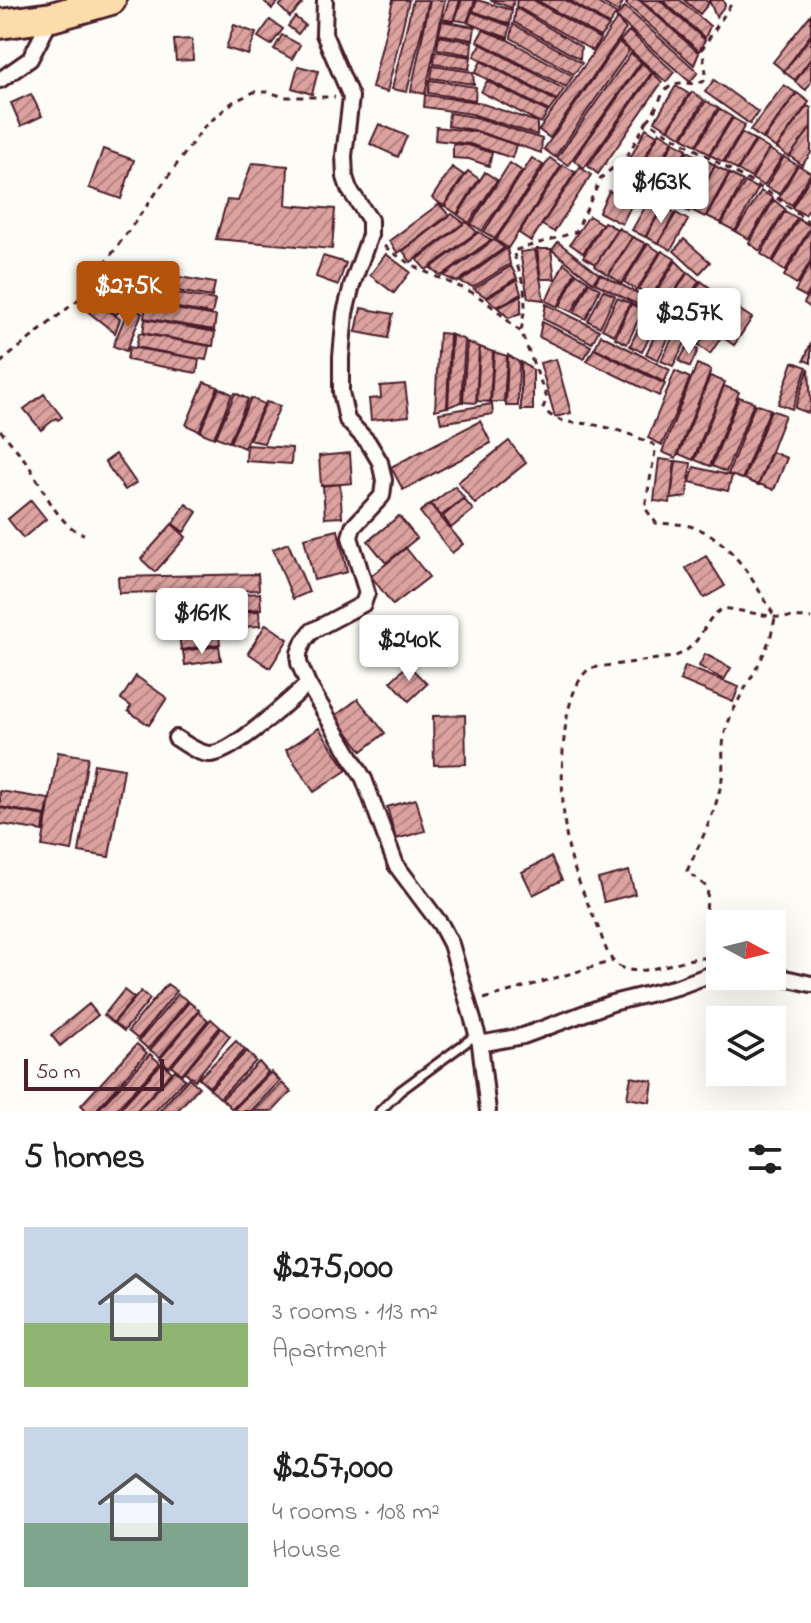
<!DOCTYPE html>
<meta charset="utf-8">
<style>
:root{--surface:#fff;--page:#f6f6f6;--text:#222;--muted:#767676;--accent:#b45309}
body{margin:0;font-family:"Indie Flower",sans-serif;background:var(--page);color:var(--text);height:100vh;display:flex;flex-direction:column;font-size:30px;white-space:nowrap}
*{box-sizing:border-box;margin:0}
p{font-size:26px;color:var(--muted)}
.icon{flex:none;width:44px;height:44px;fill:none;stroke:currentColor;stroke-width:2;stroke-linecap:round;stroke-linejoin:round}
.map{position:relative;height:1111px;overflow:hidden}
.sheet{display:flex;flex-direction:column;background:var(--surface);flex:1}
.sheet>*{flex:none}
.needle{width:52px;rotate:97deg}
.tools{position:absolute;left:706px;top:910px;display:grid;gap:16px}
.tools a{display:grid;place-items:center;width:80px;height:80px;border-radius:0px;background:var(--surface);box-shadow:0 8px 32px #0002;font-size:40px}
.scale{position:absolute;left:24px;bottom:20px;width:140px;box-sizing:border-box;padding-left:8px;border:4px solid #4a1f2b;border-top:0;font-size:22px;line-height:28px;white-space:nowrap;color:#4a1f2b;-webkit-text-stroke:6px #fdfcf7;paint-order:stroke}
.price{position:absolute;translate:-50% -68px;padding:0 18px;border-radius:8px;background:#fff;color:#222;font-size:26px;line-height:52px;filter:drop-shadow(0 2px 4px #0008)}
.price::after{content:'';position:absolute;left:50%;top:48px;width:24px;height:18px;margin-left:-12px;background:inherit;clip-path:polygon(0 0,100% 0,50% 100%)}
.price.current{background:var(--accent);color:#fff}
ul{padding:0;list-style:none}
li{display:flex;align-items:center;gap:24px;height:200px;padding:0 24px}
li span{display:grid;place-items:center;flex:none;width:224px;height:160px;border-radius:0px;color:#555}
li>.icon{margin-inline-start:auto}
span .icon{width:96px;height:96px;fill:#fffc;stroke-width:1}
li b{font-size:34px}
h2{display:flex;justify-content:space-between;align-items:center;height:96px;padding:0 24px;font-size:34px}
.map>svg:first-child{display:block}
.building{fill:url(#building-hatch);stroke:#4a1f2b;stroke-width:2}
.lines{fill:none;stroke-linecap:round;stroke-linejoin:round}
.lane-casing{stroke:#4a1f2b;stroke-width:13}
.street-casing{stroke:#4a1f2b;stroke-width:20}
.highway-casing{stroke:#4a1f2b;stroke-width:34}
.path{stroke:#4a1f2b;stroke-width:3;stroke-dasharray:6 6;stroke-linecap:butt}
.lane{stroke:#fdfcf7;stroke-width:7}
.street{stroke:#fdfcf7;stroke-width:14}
.highway{stroke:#fddcac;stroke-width:28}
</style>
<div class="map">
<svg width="811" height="1111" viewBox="0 0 811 1111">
<defs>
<pattern id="building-hatch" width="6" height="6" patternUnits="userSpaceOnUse" patternTransform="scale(2)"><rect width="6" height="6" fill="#dca29f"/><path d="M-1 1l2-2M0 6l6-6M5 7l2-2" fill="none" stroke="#b48382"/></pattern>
</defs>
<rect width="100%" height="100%" fill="#fdfcf7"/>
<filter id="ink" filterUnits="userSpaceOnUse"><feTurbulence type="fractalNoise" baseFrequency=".0125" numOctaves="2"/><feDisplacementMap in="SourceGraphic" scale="16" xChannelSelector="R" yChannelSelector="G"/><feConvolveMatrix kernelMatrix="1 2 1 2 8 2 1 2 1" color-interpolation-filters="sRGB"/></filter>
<g filter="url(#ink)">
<path class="building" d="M 263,0 L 280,0 L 272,9 Z
M 285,0 L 298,0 L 302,4 L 290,17 L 279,6 Z
M 393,0 L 409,0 L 387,92 L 372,88 Z
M 413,0 L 429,0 L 407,92 L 392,89 Z
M 430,0 L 445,0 L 425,94 L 411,91 Z
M 449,0 L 460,0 L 453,21 L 443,19 Z
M 462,0 L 475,0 L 467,22 L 455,20 Z
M 477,0 L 512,10 L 510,24 L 473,11 Z
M 490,0 L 514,0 L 512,8 Z
M 517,0 L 533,0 L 600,39 L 593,51 L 516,6 Z
M 537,0 L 565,0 L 609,26 L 600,37 Z
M 569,0 L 593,0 L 616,14 L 609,24 Z
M 598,0 L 624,0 L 618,12 Z
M 628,0 L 639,0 L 699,53 L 694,65 L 626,4 Z
M 641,0 L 659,0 L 705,40 L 699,51 Z
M 662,0 L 680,0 L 710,26 L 705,38 Z
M 684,0 L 705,0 L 709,3 L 700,14 Z
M 709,0 L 723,0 L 725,5 L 716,17 Z
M 625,7 L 698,72 L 690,82 L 616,17 Z
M 516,8 L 581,47 L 580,59 L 514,22 Z
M 472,12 L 510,26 L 508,38 L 468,23 Z
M 811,14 L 811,34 L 784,71 L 773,62 Z
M 295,17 L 305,25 L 298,34 L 288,26 Z
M 617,19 L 626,29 L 550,138 L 539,130 Z
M 270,20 L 283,29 L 271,45 L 258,37 Z
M 442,21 L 475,27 L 473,40 L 439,34 Z
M 513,24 L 582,63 L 574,74 L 511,38 Z
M 234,25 L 256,33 L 248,55 L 226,48 Z
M 483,30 L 508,40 L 573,76 L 566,87 L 477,41 Z
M 629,31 L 674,72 L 666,82 L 620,41 Z
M 282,35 L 300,45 L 292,59 L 274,49 Z
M 439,36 L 472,42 L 471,55 L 437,49 Z
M 811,36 L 811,58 L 795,80 L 784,72 Z
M 192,39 L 193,60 L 176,61 L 174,40 Z
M 619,42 L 629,51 L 555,157 L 544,149 Z
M 481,44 L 564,89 L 557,100 L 474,56 Z
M 435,51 L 471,57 L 469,69 L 434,64 Z
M 631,53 L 641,62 L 568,165 L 557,158 Z
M 811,59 L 811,82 L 806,90 L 795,82 Z
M 481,61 L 556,101 L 549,111 L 475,73 Z
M 642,63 L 652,72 L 584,168 L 574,160 Z
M 298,66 L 318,71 L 312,94 L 292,88 Z
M 433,66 L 473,72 L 474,84 L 431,78 Z
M 653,73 L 662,82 L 598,174 L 588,166 Z
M 430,80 L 476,87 L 475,100 L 428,93 Z
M 714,80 L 758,112 L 750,124 L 705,92 Z
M 487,81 L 548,112 L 541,123 L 481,92 Z
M 784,85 L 796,93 L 762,139 L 750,130 Z
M 676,86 L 689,94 L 668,129 L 655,121 Z
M 692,92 L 704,100 L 682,137 L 669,129 Z
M 797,93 L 809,102 L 776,148 L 764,139 Z
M 31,94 L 42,116 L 21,126 L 11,103 Z
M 425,95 L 477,102 L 537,122 L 537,135 L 472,114 L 424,107 Z
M 706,101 L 718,108 L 696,145 L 683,138 Z
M 807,106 L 811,108 L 811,127 L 789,157 L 777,148 Z
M 719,109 L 732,117 L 709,154 L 697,146 Z
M 449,113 L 475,117 L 542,139 L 541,153 L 474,130 L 448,126 Z
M 733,118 L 745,125 L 723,162 L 710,155 Z
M 379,124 L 407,136 L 398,157 L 370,144 Z
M 436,127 L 477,132 L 516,145 L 512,158 L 470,144 L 435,140 Z
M 646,128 L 657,135 L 634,176 L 624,170 Z
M 811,128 L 811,153 L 802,165 L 790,156 Z
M 660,132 L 673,140 L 649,185 L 635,177 Z
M 742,133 L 755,140 L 737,170 L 725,162 Z
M 756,141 L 769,149 L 751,178 L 738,170 Z
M 674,142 L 687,149 L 661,195 L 648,188 Z
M 453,144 L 468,145 L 492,153 L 489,166 L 469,159 L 453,158 Z
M 103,149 L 134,160 L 121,199 L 89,188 Z
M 769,149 L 782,157 L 764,186 L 752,179 Z
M 688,151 L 700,158 L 675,204 L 662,197 Z
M 784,157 L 797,165 L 779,194 L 766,187 Z
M 532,158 L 543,165 L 495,239 L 484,232 Z
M 550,158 L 561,166 L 508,248 L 496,240 Z
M 702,158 L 715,165 L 689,212 L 676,205 Z
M 252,163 L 288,166 L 286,205 L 335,209 L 332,249 L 216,239 L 227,200 L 238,201 Z
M 510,163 L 522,171 L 482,231 L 471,224 Z
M 563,165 L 575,172 L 531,241 L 519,233 Z
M 798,165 L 811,173 L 792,205 L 779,198 Z
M 715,166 L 729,173 L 705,217 L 691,210 Z
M 452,167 L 464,175 L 444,206 L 432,198 Z
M 580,167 L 591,175 L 554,232 L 542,225 Z
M 468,171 L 479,179 L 457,214 L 445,206 Z
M 485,172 L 497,180 L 469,223 L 458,215 Z
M 730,174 L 743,181 L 721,223 L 707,216 Z
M 811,176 L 811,206 L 805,215 L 792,208 Z
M 745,182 L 758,189 L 735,231 L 722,224 Z
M 609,191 L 633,202 L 622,224 L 599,212 Z
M 761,191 L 773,198 L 749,239 L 736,232 Z
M 649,200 L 662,207 L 645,237 L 632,230 Z
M 774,200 L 785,209 L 760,251 L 749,243 Z
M 439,204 L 449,215 L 398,253 L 389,241 Z
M 663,206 L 675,213 L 658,243 L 646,237 Z
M 785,211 L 797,218 L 772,261 L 761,254 Z
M 676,213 L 688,220 L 671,250 L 659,243 Z
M 452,214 L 464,223 L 411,262 L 403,251 Z
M 589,216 L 602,224 L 583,253 L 570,244 Z
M 798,219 L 811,226 L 785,271 L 773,263 Z
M 466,222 L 477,232 L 426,270 L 417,260 Z
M 604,222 L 617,229 L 596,264 L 583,257 Z
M 619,228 L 632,237 L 608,275 L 595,266 Z
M 811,228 L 811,260 L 797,284 L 784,276 Z
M 479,232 L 491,240 L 441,276 L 431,268 Z
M 633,237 L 646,244 L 622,283 L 609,275 Z
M 684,239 L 710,262 L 699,274 L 674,251 Z
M 494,240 L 504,248 L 457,282 L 444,276 Z
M 558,242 L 599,274 L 593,282 L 552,250 Z
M 648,244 L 660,252 L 637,290 L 624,282 Z
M 507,248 L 510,264 L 473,287 L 460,282 Z
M 537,249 L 551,249 L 555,279 L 541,279 Z
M 535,250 L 544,300 L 528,298 L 520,252 Z
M 662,251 L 675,259 L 651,297 L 639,289 Z
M 386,254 L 410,272 L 394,293 L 370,275 Z
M 323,256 L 346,263 L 338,285 L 316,277 Z
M 676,261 L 687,272 L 659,316 L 648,305 Z
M 117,263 L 129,272 L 103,305 L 91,296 Z
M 564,263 L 575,272 L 558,307 L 546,301 Z
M 811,263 L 811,288 L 806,297 L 795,291 Z
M 511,266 L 517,278 L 486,297 L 474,289 Z
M 144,271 L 215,283 L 212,297 L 142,285 Z
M 688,272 L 699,281 L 671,327 L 660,317 Z
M 130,273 L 141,282 L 116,315 L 105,306 Z
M 576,273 L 588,281 L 572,312 L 560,306 Z
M 600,274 L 647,298 L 642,307 L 595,283 Z
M 517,280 L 521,294 L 497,307 L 487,298 Z
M 701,281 L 713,290 L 685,334 L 673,326 Z
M 589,282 L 600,289 L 586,319 L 574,313 Z
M 144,288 L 215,300 L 212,314 L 142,302 Z
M 603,290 L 615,296 L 600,327 L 588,321 Z
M 714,291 L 726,299 L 697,344 L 685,336 Z
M 811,291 L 811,308 L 804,303 Z
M 521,296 L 521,313 L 509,318 L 498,308 Z
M 617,298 L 630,303 L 614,335 L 602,329 Z
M 93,299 L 120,319 L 115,333 L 86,310 Z
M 727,300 L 740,309 L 710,354 L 698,345 Z
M 146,304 L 216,316 L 214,330 L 144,318 Z
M 546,304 L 599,330 L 592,343 L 543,319 Z
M 631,304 L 643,310 L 627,344 L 615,338 Z
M 129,307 L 142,313 L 126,351 L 113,346 Z
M 361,308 L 393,314 L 388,338 L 356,332 Z
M 740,310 L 752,318 L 734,345 L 722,337 Z
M 646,312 L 658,320 L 642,352 L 630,346 Z
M 145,319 L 215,332 L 213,346 L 143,333 Z
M 542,322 L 591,346 L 584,359 L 539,337 Z
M 660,324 L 672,331 L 658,360 L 646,354 Z
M 139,333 L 209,346 L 206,360 L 136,347 Z
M 439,333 L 450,334 L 447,407 L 435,410 Z
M 675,333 L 686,341 L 673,366 L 661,361 Z
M 452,335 L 465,340 L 461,402 L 448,407 Z
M 601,335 L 670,370 L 664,382 L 595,348 Z
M 467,342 L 479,347 L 476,403 L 463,402 Z
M 811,343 L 811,363 L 804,360 Z
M 688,345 L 698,350 L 690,367 L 679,361 Z
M 129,347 L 199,359 L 197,373 L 127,360 Z
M 480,347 L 493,352 L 490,402 L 477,401 Z
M 594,349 L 665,384 L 659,396 L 587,361 Z
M 494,352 L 507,356 L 504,402 L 491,402 Z
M 508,355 L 519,362 L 518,406 L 506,406 Z
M 556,359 L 571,413 L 555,417 L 540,363 Z
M 521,362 L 533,370 L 533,410 L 521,410 Z
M 793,362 L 807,367 L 792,409 L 778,404 Z
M 697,364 L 711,370 L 676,458 L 662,452 Z
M 809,368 L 811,406 L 808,413 L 795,408 Z
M 675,371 L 690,378 L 662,445 L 648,438 Z
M 710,376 L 725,382 L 693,460 L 679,454 Z
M 204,382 L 218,387 L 199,431 L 186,425 Z
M 405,384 L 409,416 L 371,420 L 369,399 L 381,398 L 380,386 Z
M 724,386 L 739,392 L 710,466 L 695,460 Z
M 219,388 L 232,394 L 214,438 L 200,432 Z
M 235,393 L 248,399 L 229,442 L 216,437 Z
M 44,394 L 62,417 L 58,420 L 56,418 L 41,430 L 24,409 Z
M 739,397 L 754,402 L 726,472 L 712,466 Z
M 251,398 L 264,404 L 244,448 L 230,442 Z
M 266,402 L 280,406 L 264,443 L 249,440 Z
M 492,404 L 493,414 L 441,423 L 439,413 Z
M 755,404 L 770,409 L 742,479 L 728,474 Z
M 771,410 L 785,415 L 758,485 L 744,479 Z
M 480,421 L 491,443 L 403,490 L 391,467 Z
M 509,441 L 526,463 L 475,504 L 458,482 Z
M 247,445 L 292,448 L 291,464 L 246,461 Z
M 772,452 L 787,458 L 774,490 L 759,484 Z
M 350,453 L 352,483 L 321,486 L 319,456 Z
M 116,454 L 136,483 L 125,490 L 105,462 Z
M 659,459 L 675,461 L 670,503 L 654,501 Z
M 676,461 L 691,463 L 687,497 L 671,499 Z
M 694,467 L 732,476 L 728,491 L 690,482 Z
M 340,484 L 342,517 L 325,518 L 323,485 Z
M 455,486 L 464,498 L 441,516 L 431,504 Z
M 464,499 L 473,510 L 451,528 L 443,516 Z
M 31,500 L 46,519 L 23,538 L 8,519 Z
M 186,504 L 197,512 L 184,532 L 173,524 Z
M 430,504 L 463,544 L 452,553 L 420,512 Z
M 399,516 L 417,538 L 386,563 L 368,541 Z
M 172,524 L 186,537 L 155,572 L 141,559 Z
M 338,530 L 347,572 L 314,580 L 304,538 Z
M 288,543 L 309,592 L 293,599 L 273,549 Z
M 406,548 L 429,577 L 393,605 L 371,576 Z
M 706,556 L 725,586 L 704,598 L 686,568 Z
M 258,574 L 259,590 L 119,593 L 118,577 Z
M 260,593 L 261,609 L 220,612 L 219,596 Z
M 259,611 L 260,626 L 222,628 L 221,613 Z
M 266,624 L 288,639 L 270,668 L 248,653 Z
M 218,629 L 220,644 L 181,650 L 179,635 Z
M 219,646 L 221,660 L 185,665 L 183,651 Z
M 705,654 L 731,668 L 724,680 L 699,666 Z
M 408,665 L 427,684 L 409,701 L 391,681 Z
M 685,666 L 739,687 L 733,702 L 680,680 Z
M 136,676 L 167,698 L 149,725 L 128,711 L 131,706 L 121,699 Z
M 358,699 L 385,733 L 362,751 L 335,716 Z
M 465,715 L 466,764 L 434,765 L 433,716 Z
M 319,728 L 347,770 L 314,792 L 286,750 Z
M 58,752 L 88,757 L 72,851 L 42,846 Z
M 94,764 L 124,769 L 109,857 L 79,852 Z
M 0,791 L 49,799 L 46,815 L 0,807 Z
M 416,799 L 425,831 L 396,839 L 387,807 Z
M 0,808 L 45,816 L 43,831 L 0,824 Z
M 551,857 L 562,880 L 533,895 L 522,872 Z
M 629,871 L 635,894 L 604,902 L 598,879 Z
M 167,984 L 177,991 L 138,1039 L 128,1031 Z
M 124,990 L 134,998 L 113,1023 L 104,1015 Z
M 141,991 L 150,999 L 124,1031 L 114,1023 Z
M 178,994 L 188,1001 L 148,1049 L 139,1041 Z
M 189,1002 L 199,1010 L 160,1057 L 150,1050 Z
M 89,1004 L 98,1015 L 60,1046 L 51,1035 Z
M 199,1012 L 208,1020 L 169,1067 L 160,1059 Z
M 211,1019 L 220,1027 L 182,1074 L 172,1066 Z
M 221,1028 L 230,1036 L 195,1080 L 185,1072 Z
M 236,1041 L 245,1050 L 209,1087 L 199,1078 Z
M 137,1044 L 147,1053 L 95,1111 L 87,1111 L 81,1105 Z
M 247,1051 L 256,1061 L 220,1098 L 210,1089 Z
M 150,1054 L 160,1063 L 115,1111 L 97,1111 Z
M 259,1062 L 268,1072 L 232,1109 L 222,1099 Z
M 162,1063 L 172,1072 L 136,1111 L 118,1111 Z
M 175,1070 L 185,1079 L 155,1111 L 137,1111 Z
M 271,1072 L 280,1081 L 251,1111 L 236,1111 L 234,1109 Z
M 631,1077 L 653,1081 L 650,1102 L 627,1098 Z
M 189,1078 L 199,1087 L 177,1111 L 159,1111 Z
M 282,1083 L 291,1092 L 273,1111 L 254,1111 Z"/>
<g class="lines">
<defs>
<path id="lane" d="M 380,1111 L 400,1091 L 476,1035"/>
<path id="street" d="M 325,0 L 324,34 L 351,97 L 344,156 L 345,177 L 349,189 L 370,220 L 370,235 L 352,285 L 345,313 L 341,357 L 341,392 L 347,420 L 368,442 L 380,462 L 384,480 L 382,496 L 353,527 L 350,537 L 367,593 L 363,604 L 312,631 L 304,641 L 299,653 L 299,663 L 308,684 L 364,779 L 396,865 L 441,925 L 451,944 L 480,1044 L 488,1111
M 0,80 L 30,59 L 52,17
M 176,738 C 186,744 198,754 210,754 C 233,754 288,701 308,684
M 772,975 L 811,984
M 480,1044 L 523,1036 L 612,1003 L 677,987 L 720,971"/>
<path id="highway" d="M 0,24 L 52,17 L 111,0"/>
</defs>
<use href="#lane" class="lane-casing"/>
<use href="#street" class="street-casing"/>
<use href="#highway" class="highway-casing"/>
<path class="path" d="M 647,121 C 658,111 659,91 673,85 C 683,80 694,87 704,81 L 706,72 L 702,49 L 734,0
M 384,246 C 414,269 433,275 467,290 C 487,299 504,318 521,332
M 0,363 L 79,299 L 204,127 L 233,102 L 254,92 L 269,92 L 284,97 L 335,97
M 0,430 C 11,443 23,456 32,471 C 45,491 59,527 84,534
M 720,939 L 705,923 L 708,888 L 687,871 C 700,843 715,814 721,784 C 725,766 720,748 726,729 C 739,689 769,660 775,617 C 755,584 732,539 693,527 C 681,523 667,524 656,523 L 645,508 L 656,446 C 638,436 610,427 589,424 C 571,422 556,424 543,408 L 547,398 L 521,332 L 525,306 L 524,287 L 513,251 L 576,232 L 601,178 L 627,156 L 647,121 L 773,195 L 811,224
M 706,958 C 679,956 633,985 613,961 C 606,953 602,937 598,927 C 586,899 572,870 567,840 C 560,801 556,694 590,668 L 673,657 C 705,646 700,620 724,608 L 775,617 L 811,618
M 484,999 L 613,961"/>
<use href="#lane" class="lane"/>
<use href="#street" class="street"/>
<use href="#highway" class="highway"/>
</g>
</g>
</svg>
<div class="tools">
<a><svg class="needle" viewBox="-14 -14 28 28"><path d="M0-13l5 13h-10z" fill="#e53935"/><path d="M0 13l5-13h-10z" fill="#767676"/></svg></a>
<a><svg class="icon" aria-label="layers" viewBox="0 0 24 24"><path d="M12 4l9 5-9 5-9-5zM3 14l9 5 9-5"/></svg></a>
</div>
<div class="scale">50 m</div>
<b class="price" style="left:661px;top:225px">$163K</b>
<b class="price current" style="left:128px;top:329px">$275K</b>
<b class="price" style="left:689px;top:356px">$257K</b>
<b class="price" style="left:202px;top:656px">$161K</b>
<b class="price" style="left:409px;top:683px">$240K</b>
</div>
<section class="sheet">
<h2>5 homes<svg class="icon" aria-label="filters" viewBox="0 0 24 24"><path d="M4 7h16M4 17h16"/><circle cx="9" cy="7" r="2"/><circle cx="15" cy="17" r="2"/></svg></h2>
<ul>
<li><span style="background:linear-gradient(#c9d6e8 60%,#8fb573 0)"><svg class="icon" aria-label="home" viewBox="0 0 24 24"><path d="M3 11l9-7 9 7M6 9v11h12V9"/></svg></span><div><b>$275,000</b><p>3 rooms · 113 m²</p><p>Apartment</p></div></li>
<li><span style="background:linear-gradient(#c9d6e8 60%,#7fa58c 0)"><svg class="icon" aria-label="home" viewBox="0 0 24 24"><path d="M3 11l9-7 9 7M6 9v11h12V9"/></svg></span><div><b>$257,000</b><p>4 rooms · 108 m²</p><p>House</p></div></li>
</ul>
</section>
